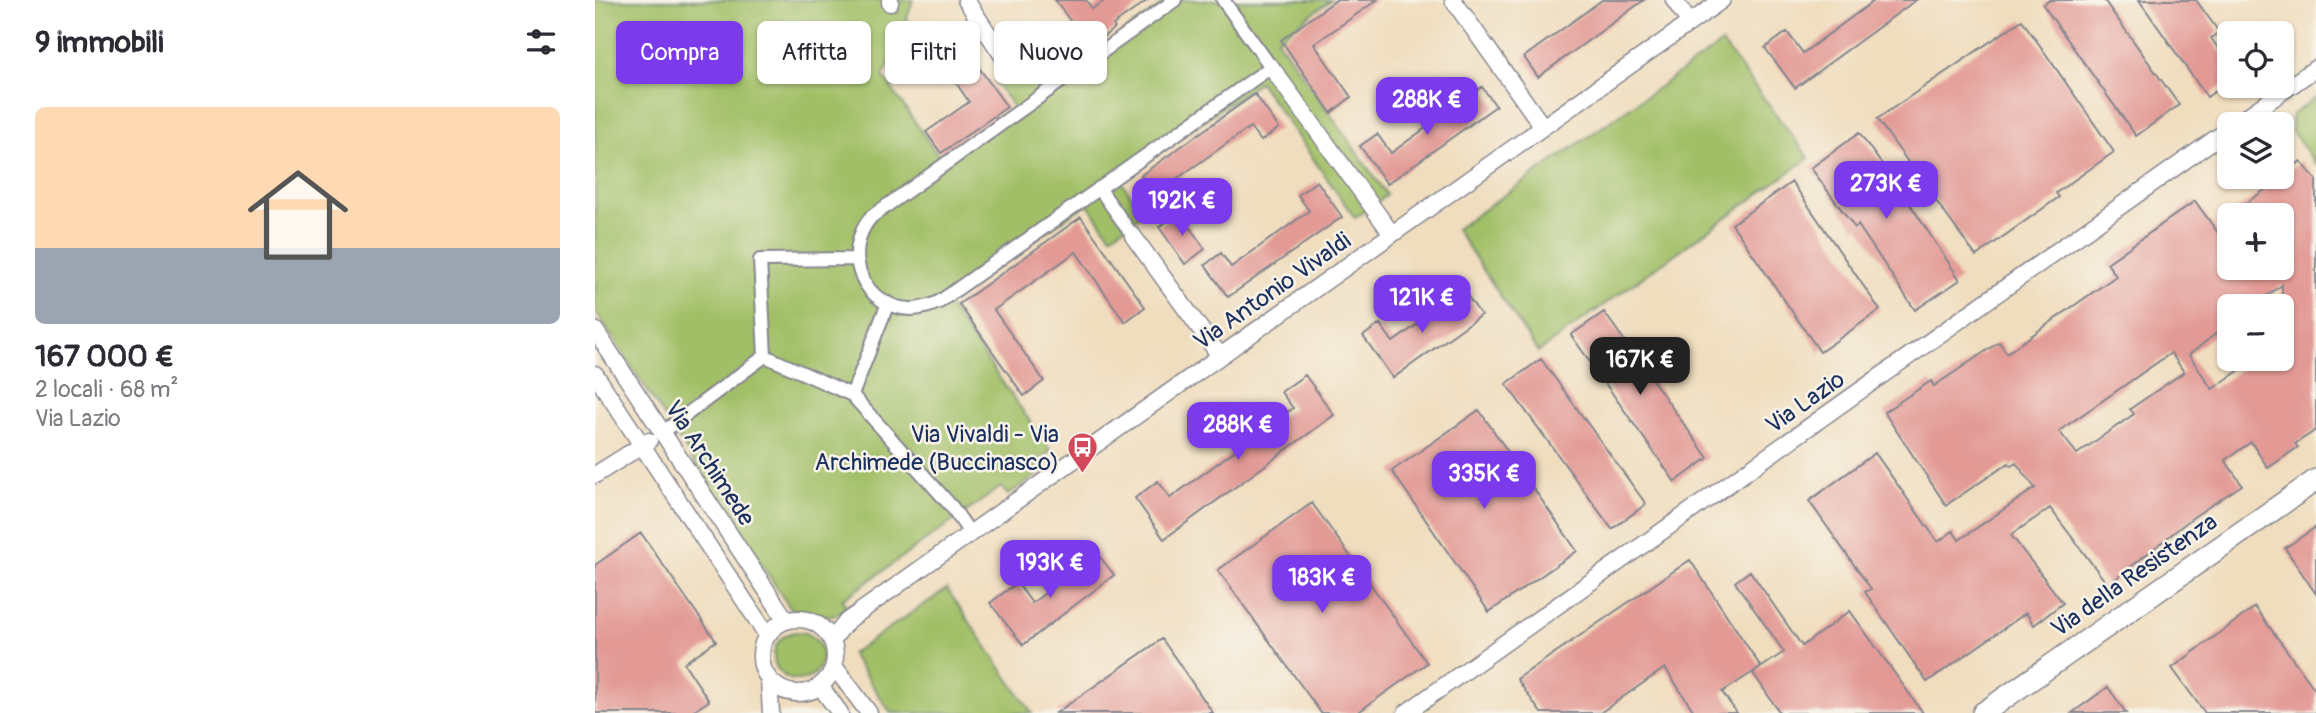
<!DOCTYPE html>
<html lang="it">
<meta charset="utf-8">
<style>
:root{--surface:#fff;--page:#f7f7f7;--text:#2b2b33;--muted:#7c7c81;--accent:#7c3aed}
body{margin:0;font-family:Pangolin,sans-serif;background:var(--page);color:var(--text);height:100vh;display:flex;flex-direction:column;font-size:26px;white-space:nowrap}
*{box-sizing:border-box;margin:0}
p{font-size:23px;color:var(--muted)}
.icon{flex:none;width:38px;height:38px;fill:none;stroke:currentColor;stroke-width:2;stroke-linecap:round;stroke-linejoin:round}
.map{position:relative;flex:1;overflow:hidden}
.details{display:flex;flex-direction:column;background:var(--surface);width:595px}
.details>*{flex:none}
.hud{position:absolute;left:21px;top:21px;width:665px;height:63px;display:flex;gap:14px}
.fabs{position:absolute;left:1622px;top:21px;display:grid;gap:14px}
.fabs a{display:grid;place-items:center;width:77px;height:77px;border-radius:10px;background:var(--surface);box-shadow:0 2px 5px #0004;font-size:35px}
.price{position:absolute;translate:-50% -60px;padding:0 16px;border-radius:14px;background:var(--accent);color:#fff;font-size:23px;line-height:46px;filter:drop-shadow(0 2px 4px #0008)}
.price::after{content:'';position:absolute;left:50%;top:42px;width:21px;height:16px;margin-left:-10px;background:inherit;clip-path:polygon(0 0,100% 0,50% 100%)}
.price.active{background:#222;color:#fff}
ul{padding:0;list-style:none}
li{display:grid;align-content:center;gap:14px;height:371px;padding:0 35px}
li span{display:grid;place-items:center;height:217px;border-radius:10px;color:#555}
li>.icon{margin-inline-start:auto}
span .icon{width:126px;height:126px;fill:#fffc;stroke-width:1}
li b{font-size:30px}
h2{display:flex;justify-content:space-between;align-items:center;height:84px;padding:0 35px;font-size:30px}
.pill{padding:0 24px;border-radius:10px;background:var(--surface);box-shadow:0 2px 5px #0004;font-size:24px;line-height:63px}
.pill.active{background:var(--accent);color:#fff}
main{display:flex;flex:1;min-height:0}
.map>svg:first-child{display:block}
.green{fill:#a1bf66;stroke:#5e7762;stroke-width:2}
.building{fill:#e39a95;fill-rule:evenodd}
.lines{fill:none;stroke-linecap:round;stroke-linejoin:round}
.pedestrian-casing{stroke:#86868e;stroke-width:16}
.minor-casing{stroke:#86868e;stroke-width:19}
.tertiary-casing{stroke:#86868e;stroke-width:24}
.pedestrian{stroke:#fff;stroke-width:12}
.minor{stroke:#fff;stroke-width:16}
.tertiary{stroke:#fff;stroke-width:21}
.labels{text-anchor:middle;stroke-width:5;stroke-linejoin:round;paint-order:stroke}
.street-label{font-size:24px;fill:#1b2f5e;stroke:#f7f3e8}
.poi-label{font-size:24px;fill:#1b2f5e;stroke:#f7f3e8;text-anchor:end}
</style>
<main>
<section class="details">
<h2>9 immobili<svg class="icon" aria-label="filters" viewBox="0 0 24 24"><path d="M4 7h16M4 17h16"/><circle cx="9" cy="7" r="2"/><circle cx="15" cy="17" r="2"/></svg></h2>
<ul>
<li><span style="background:linear-gradient(#ffd9b3 65%,#9aa5b1 0)"><svg class="icon" aria-label="home" viewBox="0 0 24 24"><path d="M3 11l9-7 9 7M6 9v11h12V9"/></svg></span><div><b>167 000 €</b><p>2 locali · 68 m²</p><p>Via Lazio</p></div></li>
</ul>
</section>
<div class="map">
<svg width="1721" height="713" viewBox="0 0 1721 713">
<rect width="100%" height="100%" fill="#f7f3e8"/>
<filter id="ink" filterUnits="userSpaceOnUse"><feTurbulence type="fractalNoise" baseFrequency=".0143" numOctaves="2"/><feDisplacementMap in="SourceGraphic" scale="14" xChannelSelector="R" yChannelSelector="G"/><feConvolveMatrix kernelMatrix="1 2 1 2 8 2 1 2 1" color-interpolation-filters="sRGB"/></filter>
<filter id="wash" filterUnits="userSpaceOnUse"><feTurbulence type="fractalNoise" baseFrequency=".00686" numOctaves="4" result="noise"/><feDisplacementMap in="SourceGraphic" scale="28" xChannelSelector="R" yChannelSelector="G"/><feGaussianBlur stdDeviation="1.57" result="paint"/><feColorMatrix in="noise" values="0 0 0 0 0 0 0 0 0 0 0 0 0 0 0 0 0 1.4 0 .05"/><feComposite in="paint" operator="in"/></filter>
<g filter="url(#wash)">
<rect width="100%" height="100%" fill="#f0ddbe"/>
<path class="green" d="M 0,0 L 318,0 L 301,52 L 288,76 L 347,161 L 420,110 L 400,81 L 431,59 L 452,87 L 574,0 L 736,0 L 682,39 L 792,195 L 760,218 L 664,82 L 525,180 L 549,213 L 516,236 L 492,203 L 351,302 L 456,451 L 439,463 L 446,472 L 413,495 L 406,487 L 247,600 L 253,609 C 232,621 234,615 213,611 C 207,610 202,611 195,608 L 0,311 Z
M 1127,43 L 1214,158 L 943,352 L 861,229 Z
M 1721,97 L 1721,164 L 1696,130 L 1697,115 Z
M 352,589 L 437,713 L 296,713 L 256,654 Z
M179 656a24 24 0 1 1 48 0a24 24 0 1 1-48 0Z"/>
<g id="blocks">
<path class="building" d="M 460,0 L 491,0 L 497,9 L 511,0 L 553,0 L 518,25 L 520,28 L 494,47 Z
M 741,0 L 782,0 L 719,44 L 756,97 L 736,113 L 686,40 Z
M 1007,0 L 1049,0 L 943,77 L 929,57 Z
M 1280,0 L 1321,0 L 1200,88 L 1170,48 L 1192,32 L 1208,53 Z
M 1455,0 L 1509,0 L 1584,105 L 1541,136 L 1448,5 Z
M 1544,0 L 1601,0 L 1624,32 L 1616,38 L 1634,64 L 1634,81 L 1612,97 Z
M 1427,20 L 1519,152 L 1461,193 L 1464,197 L 1381,256 L 1282,119 Z
M 365,41 L 412,107 L 346,153 L 331,132 L 374,102 L 343,56 Z
M 887,87 L 901,106 L 792,184 L 765,146 L 782,134 L 796,153 Z
M 660,94 L 684,128 L 666,141 L 655,127 L 576,183 L 585,195 L 569,207 L 546,175 Z
M 1264,133 L 1307,192 L 1365,280 L 1320,310 L 1263,225 L 1260,228 L 1216,168 Z
M 1706,161 L 1721,180 L 1721,430 L 1700,444 L 1703,447 L 1673,468 L 1656,442 L 1630,460 L 1647,485 L 1597,518 L 1513,585 L 1455,508 L 1416,535 L 1468,603 L 1439,625 L 1431,613 L 1332,682 L 1270,592 L 1276,589 L 1214,501 L 1280,453 L 1343,542 L 1358,531 L 1364,540 L 1440,488 L 1421,463 L 1416,466 L 1414,463 L 1351,505 L 1289,412 L 1336,381 L 1339,386 L 1404,342 L 1412,353 L 1521,276 L 1512,263 L 1600,201 L 1634,248 L 1634,268 L 1687,268 L 1687,215 L 1633,215 L 1667,192 ZM 1687,285 L 1687,359 L 1661,359 L 1617,389 L 1594,355 L 1634,323 L 1634,306 L 1658,306 ZM 1576,353 L 1589,372 L 1535,409 L 1539,414 L 1482,454 L 1464,431 Z
M 722,181 L 747,217 L 633,297 L 610,265 L 626,253 L 636,267 L 714,211 L 703,195 Z
M 1197,182 L 1285,310 L 1225,352 L 1137,224 Z
M 584,212 L 610,249 L 590,264 L 564,227 Z
M 486,217 L 550,307 L 530,322 L 481,252 L 399,310 L 449,381 L 429,396 L 364,304 Z
M 869,291 L 886,315 L 798,378 L 768,336 L 785,324 L 798,342 Z
M 1009,312 L 1113,458 L 1080,482 L 976,335 Z
M 946,359 L 1051,504 L 1017,529 L 911,384 Z
M 710,375 L 739,415 L 569,539 L 540,498 L 563,481 L 575,498 L 698,408 L 686,392 Z
M 884,410 L 982,551 L 894,612 L 797,471 Z
M 717,503 L 832,663 L 762,713 L 726,713 L 623,570 Z
M 1721,527 L 1721,594 L 1690,548 Z
M 46,533 L 121,641 L 89,663 L 114,701 L 95,713 L 0,713 L 0,565 Z
M 502,553 L 519,575 L 428,645 L 395,603 L 422,583 L 437,603 Z
M 1095,560 L 1166,667 L 1127,692 L 1142,713 L 1100,713 L 1070,668 L 1005,713 L 946,713 L 922,679 Z
M 1155,571 L 1207,646 L 1255,611 L 1328,713 L 1185,713 L 1158,673 L 1189,652 L 1140,582 Z
M 1660,607 L 1721,691 L 1721,713 L 1610,713 L 1577,668 Z
M 567,639 L 618,713 L 461,713 Z
M 1513,687 L 1531,713 L 1477,713 Z"/>
</g>
</g>
<g filter="url(#ink)">
<use href="#blocks" fill-opacity="0" stroke="#86868e" stroke-width="2"/>
<g class="lines">
<defs>
<path id="pedestrian" d="M 580,0 L 276,217 C 245,254 269,309 317,309 C 327,309 335,306 344,302 L 676,67 L 628,0
M 504,188 L 538,236
M 170,356 L 257,395 L 357,507 L 375,533
M 170,356 L 165,260 L 261,259
M 257,395 L 293,303
M 68,432 L 170,356"/>
<path id="minor" d="M 371,0 L 415,67
M 858,0 L 948,127
M 1079,0 L 1095,23
M 295,3 L 295,0
M 676,67 L 797,234
M 1641,124 L 1721,68
M 538,236 L 625,356
M 0,330 L 191,620
M 0,374 L 172,635
M 0,475 L 54,441
M166 656a37 37 0 1 1 74 0a37 37 0 1 1-74 0Z
M 237,640 L 252,621 L 1127,0
M 239,666 L 274,713
M 174,679 L 176,713
M 225,686 L 245,713
M 811,713 L 1634,129"/>
<path id="tertiary" d="M 1388,713 L 1721,480"/>
</defs>
<use href="#pedestrian" class="pedestrian-casing"/>
<use href="#minor" class="minor-casing"/>
<use href="#tertiary" class="tertiary-casing"/>
<use href="#pedestrian" class="pedestrian"/>
<use href="#minor" class="minor"/>
<use href="#tertiary" class="tertiary"/>
</g>
</g>
<defs>
<symbol id="bus-pin" viewBox="-11 -11 22 30"><path d="M0 17L-7.5 6A9.5 9.5 0 1 1 7.5 6Z" fill="#d1495b" stroke="#f7f3e8"/><path d="M-5-6H5V4H4V6H2V4H-2V6H-4V4H-5ZM-3.5-4V0h7V-4ZM-3.5 1.2v1.5H-2V1.2ZM2 1.2v1.5H3.5V1.2Z" fill="#fff"/></symbol>
</defs>
<g fill-rule="evenodd">
<use href="#bus-pin" x="470" y="430" width="35" height="47"/>
</g>
<g class="labels">
<g class="street-label">
<text transform="translate(677 291) rotate(-35)" y="8">Via Antonio Vivaldi</text>
<text transform="translate(1210 402) rotate(-35)" y="8">Via Lazio</text>
<text transform="translate(115 463) rotate(57)" y="8">Via Archimede</text>
<text transform="translate(1539 575) rotate(-35)" y="8">Via della Resistenza</text>
</g>
<g class="poi-label">
<text x="464" y="442">Via Vivaldi - Via<tspan x="464" dy="28">Archimede (Buccinasco)</tspan></text>
</g>
</g>
</svg>
<div class="fabs">
<a><svg class="icon" aria-label="locate" viewBox="0 0 24 24"><circle cx="12" cy="12" r="6"/><path d="M12 2v4M12 18v4M2 12h4M18 12h4"/></svg></a>
<a><svg class="icon" aria-label="layers" viewBox="0 0 24 24"><path d="M12 4l9 5-9 5-9-5zM3 14l9 5 9-5"/></svg></a>
<a>+</a>
<a>−</a>
</div>
<b class="price" style="left:832px;top:137px">288K €</b>
<b class="price" style="left:1291px;top:221px">273K €</b>
<b class="price" style="left:587px;top:238px">192K €</b>
<b class="price" style="left:827px;top:335px">121K €</b>
<b class="price active" style="left:1045px;top:397px">167K €</b>
<b class="price" style="left:643px;top:462px">288K €</b>
<b class="price" style="left:889px;top:511px">335K €</b>
<b class="price" style="left:455px;top:600px">193K €</b>
<b class="price" style="left:727px;top:615px">183K €</b>
<div class="hud">
<a class="pill active">Compra</a>
<a class="pill">Affitta</a>
<a class="pill">Filtri</a>
<a class="pill">Nuovo</a>
</div>
</div>
</main>
